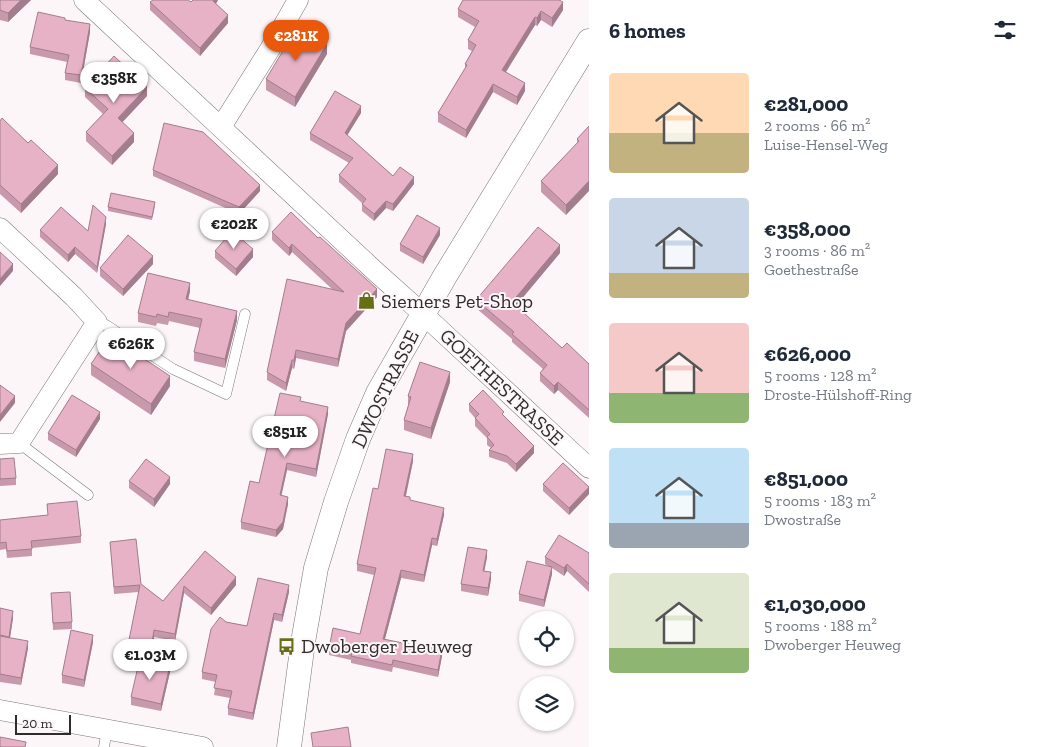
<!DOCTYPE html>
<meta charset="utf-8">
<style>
:root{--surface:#fff;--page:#f2f2f3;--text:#1f2937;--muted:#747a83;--accent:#ea580c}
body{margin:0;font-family:"Zilla Slab",serif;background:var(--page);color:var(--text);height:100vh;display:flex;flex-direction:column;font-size:19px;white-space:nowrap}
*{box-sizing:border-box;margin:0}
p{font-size:16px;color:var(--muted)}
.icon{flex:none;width:28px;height:28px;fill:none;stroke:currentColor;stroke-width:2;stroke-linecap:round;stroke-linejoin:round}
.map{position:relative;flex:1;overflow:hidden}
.side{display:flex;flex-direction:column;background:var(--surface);width:450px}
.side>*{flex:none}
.tools{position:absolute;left:519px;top:611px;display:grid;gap:10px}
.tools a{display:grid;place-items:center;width:55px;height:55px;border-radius:50%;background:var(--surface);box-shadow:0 1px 4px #0004;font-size:25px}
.scale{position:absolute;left:15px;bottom:12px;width:56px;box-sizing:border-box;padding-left:5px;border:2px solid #2e2c2d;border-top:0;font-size:14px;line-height:18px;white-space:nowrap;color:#2e2c2d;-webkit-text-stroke:4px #fcf6f8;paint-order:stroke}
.price{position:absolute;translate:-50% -42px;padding:0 11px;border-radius:18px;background:#fff;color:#222;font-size:16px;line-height:32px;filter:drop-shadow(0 1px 2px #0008)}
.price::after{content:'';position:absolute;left:50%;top:30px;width:15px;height:11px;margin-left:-8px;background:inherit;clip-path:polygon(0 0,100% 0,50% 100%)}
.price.current{background:var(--accent);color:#fff}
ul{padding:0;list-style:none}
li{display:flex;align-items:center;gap:15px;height:125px;padding:0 20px}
li span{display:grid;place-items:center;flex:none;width:140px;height:100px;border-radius:5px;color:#555}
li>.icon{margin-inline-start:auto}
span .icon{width:60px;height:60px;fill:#fffc;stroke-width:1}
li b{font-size:21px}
h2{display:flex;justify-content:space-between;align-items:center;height:60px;padding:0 20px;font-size:21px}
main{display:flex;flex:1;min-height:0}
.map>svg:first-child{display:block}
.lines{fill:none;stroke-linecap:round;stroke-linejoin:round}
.service-casing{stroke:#7a7677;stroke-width:11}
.minor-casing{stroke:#7a7677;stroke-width:21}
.tertiary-casing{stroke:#7a7677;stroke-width:25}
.service{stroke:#fff;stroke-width:10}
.minor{stroke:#fff;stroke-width:20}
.tertiary{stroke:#fff;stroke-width:24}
.wall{fill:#c899aa}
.shaded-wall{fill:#a27d8b}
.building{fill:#e8b2c6;stroke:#a27d8b}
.labels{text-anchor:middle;stroke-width:4;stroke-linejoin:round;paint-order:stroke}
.poi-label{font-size:20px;fill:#2e2c2d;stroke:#fcf6f8;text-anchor:start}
.street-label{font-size:20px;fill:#2e2c2d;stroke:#fcf6f8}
</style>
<main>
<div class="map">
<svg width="589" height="747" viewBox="0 0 589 747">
<rect width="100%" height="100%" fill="#fcf6f8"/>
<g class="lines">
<defs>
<path id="service" d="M 97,322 L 106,325 L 173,369 L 226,394 L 245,314
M 19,443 L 88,495
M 104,747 L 107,729"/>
<path id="minor" d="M 84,0 L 376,272 L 423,314 L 589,468
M 221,127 L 270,49 L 298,0
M 0,228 L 74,297 L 97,322 L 19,443 L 0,444
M 0,710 L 203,747"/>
<path id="tertiary" d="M 289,747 L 303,642 L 316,568 L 336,502 L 358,439 L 378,393 L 445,276 L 589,41"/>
</defs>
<use href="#service" class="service-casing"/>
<use href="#minor" class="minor-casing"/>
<use href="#tertiary" class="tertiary-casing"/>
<use href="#service" class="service"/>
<use href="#minor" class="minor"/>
<use href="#tertiary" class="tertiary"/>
</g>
<path class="wall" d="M 0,0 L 31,0 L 8,22 L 0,20 Z
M 193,0 L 218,0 L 216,4 L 228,23 L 200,56 L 150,10 L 150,2 L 191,2 Z
M 458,9 L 563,10 L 552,27 L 541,20 L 537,26 L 535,25 L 506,72 L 525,91 L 517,105 L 493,92 L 466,138 L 438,122 L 438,113 L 465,69 L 465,64 L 472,51 L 468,49 L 468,40 L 475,27 L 458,17 Z
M 65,20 L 90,32 L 81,83 L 65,80 L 65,73 L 67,62 L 30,54 L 30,47 Z
M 327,54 L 295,107 L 266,90 L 266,79 Z
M 85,88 L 147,96 L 122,122 L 134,142 L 112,165 L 86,141 L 86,132 L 103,114 L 85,97 Z
M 361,113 L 347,135 L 393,176 L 414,184 L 393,211 L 386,208 L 374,221 L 362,211 L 362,203 L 339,182 L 339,175 L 349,163 L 310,140 L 310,133 Z
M 0,121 L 28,143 L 58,174 L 21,213 L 0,194 Z
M 589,126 L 566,215 L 541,192 L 541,181 L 577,144 L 577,139 Z
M 153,170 L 260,191 L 239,214 L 153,176 Z
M 155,206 L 152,220 L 108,211 L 108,207 Z
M 106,224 L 97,273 L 75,254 L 68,262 L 40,237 L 40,230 L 88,231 Z
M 272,232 L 377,297 L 346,331 L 338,367 L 296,358 L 294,369 L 292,368 L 286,391 L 267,380 L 267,372 L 332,289 L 292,252 L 289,256 L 272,240 Z
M 440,235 L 423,264 L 400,251 L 400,244 Z
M 215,251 L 253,257 L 236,276 L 215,258 Z
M 560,253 L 516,306 L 562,348 L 589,364 L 589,418 L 558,390 L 554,394 L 540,381 L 540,373 L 543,369 L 512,342 L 512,339 L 476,308 L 476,300 Z
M 153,264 L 123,296 L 100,276 L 100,268 Z
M 190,291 L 188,300 L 237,320 L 225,368 L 194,361 L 194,352 L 200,328 L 169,321 L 168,325 L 157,323 L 156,326 L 138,322 L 138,313 Z
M 91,364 L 170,386 L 151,415 L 91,375 Z
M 450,382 L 431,439 L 404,430 L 404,420 L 408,406 L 408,396 Z
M 301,402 L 328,414 L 316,477 L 287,470 L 281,495 L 288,504 L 283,529 L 276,537 L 241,529 L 241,522 L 259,483 Z
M 469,404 L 504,416 L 534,453 L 516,472 L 507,463 L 489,457 L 489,450 L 491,448 L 487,445 L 487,438 L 475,426 L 475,418 L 469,411 Z
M 100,419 L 76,457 L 48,440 L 48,433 Z
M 0,459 L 16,478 L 16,485 L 0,486 Z
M 413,461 L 406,496 L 410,500 L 444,515 L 437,546 L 432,545 L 424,582 L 401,578 L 385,639 L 442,656 L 438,677 L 393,667 L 392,672 L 351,663 L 351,660 L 329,655 L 329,648 L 360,634 L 374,575 L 357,571 L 357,564 L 378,489 Z
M 129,481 L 170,484 L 154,507 L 129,488 Z
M 543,484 L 589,487 L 589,494 L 569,515 L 543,491 Z
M 47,504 L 81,536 L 81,543 L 32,548 L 32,556 L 7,558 L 6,549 L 0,550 L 0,520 L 48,515 Z
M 110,542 L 141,584 L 163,601 L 205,551 L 236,585 L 211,615 L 184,593 L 175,641 L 154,637 L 151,657 L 128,652 L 128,645 L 139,592 L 114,594 Z
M 589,553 L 589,592 L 567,571 L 564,576 L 552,568 L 552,574 L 544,607 L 519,601 L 519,594 L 548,566 L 545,564 L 545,557 Z
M 487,557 L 484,571 L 491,579 L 488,596 L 461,591 L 461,584 Z
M 289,592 L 282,622 L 274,620 L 253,720 L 228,715 L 228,708 L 230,698 L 214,695 L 216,682 L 202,679 L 202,672 L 226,622 L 247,626 Z
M 51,593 L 72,622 L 72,629 L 53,630 Z
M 0,608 L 13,618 L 10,638 L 28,648 L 21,685 L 0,682 Z
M 93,642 L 84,687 L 62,683 L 62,675 Z
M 170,672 L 161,711 L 131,705 L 131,697 Z"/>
<path class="shaded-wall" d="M 21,0 L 31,0 L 8,22 L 8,13 Z
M 214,0 L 218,0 L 213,8 L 213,1 Z
M 563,2 L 563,10 L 552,27 L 552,18 Z
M 541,11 L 541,20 L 537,26 L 537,18 Z
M 228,15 L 228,23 L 200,56 L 200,48 Z
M 535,17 L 535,25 L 502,78 L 502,70 Z
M 90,24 L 90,32 L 81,83 L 81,75 Z
M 327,44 L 327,54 L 295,107 L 295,97 Z
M 525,83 L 525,91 L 517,105 L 517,97 Z
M 493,84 L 493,92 L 466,138 L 466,130 Z
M 147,87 L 147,96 L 118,127 L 118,118 Z
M 361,106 L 361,113 L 345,139 L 345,133 Z
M 134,133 L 134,142 L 112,165 L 112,156 Z
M 58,165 L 58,174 L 21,213 L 21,204 Z
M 414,177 L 414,184 L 393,211 L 393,204 Z
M 589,181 L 589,191 L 566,215 L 566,205 Z
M 260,185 L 260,191 L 239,214 L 239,207 Z
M 386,201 L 386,208 L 374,221 L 374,214 Z
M 106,217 L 106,224 L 97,273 L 97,267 Z
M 440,228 L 440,235 L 423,264 L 423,257 Z
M 292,244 L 292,252 L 289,256 L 289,248 Z
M 560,245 L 560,253 L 512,310 L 512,302 Z
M 75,247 L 75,254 L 68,262 L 68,255 Z
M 253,249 L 253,257 L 236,276 L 236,269 Z
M 153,256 L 153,264 L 123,296 L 123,289 Z
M 13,264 L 13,271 L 0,286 L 0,279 Z
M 190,283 L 190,291 L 186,308 L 186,299 Z
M 377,289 L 377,297 L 346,331 L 338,367 L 338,359 L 346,323 Z
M 237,311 L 237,320 L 225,368 L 225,359 Z
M 296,350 L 296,358 L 294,369 L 294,360 Z
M 292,360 L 292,368 L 286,391 L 286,383 Z
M 450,372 L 450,382 L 431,439 L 431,428 Z
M 170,376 L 170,386 L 151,415 L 151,404 Z
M 558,382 L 558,390 L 554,394 L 554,386 Z
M 15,396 L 15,403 L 0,422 L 0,415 Z
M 328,407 L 328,414 L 316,477 L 316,469 Z
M 100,412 L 100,419 L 76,457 L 76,450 Z
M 534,446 L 534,453 L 516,472 L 516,464 Z
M 413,454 L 413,461 L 404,503 L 404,496 Z
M 287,463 L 287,470 L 280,502 L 280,495 Z
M 170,477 L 170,484 L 154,507 L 154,499 Z
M 589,487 L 589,494 L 569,515 L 569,508 Z
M 288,497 L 288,504 L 283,529 L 276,537 L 276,530 Z
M 444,508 L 444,515 L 437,546 L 437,539 Z
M 432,538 L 432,545 L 424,582 L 424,575 Z
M 487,550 L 487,557 L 483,578 L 483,571 Z
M 567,564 L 567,571 L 564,576 L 564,568 Z
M 552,567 L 552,574 L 544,607 L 544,600 Z
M 401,570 L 401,578 L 383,646 L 383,639 Z
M 491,572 L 491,579 L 488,596 L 488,588 Z
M 236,577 L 236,585 L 211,615 L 211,608 Z
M 289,585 L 289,592 L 282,622 L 282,615 Z
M 184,586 L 184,593 L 175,641 L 175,634 Z
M 13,611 L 13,618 L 9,644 L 9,637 Z
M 274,613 L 274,620 L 253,720 L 253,713 Z
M 154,630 L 154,637 L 151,657 L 151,650 Z
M 93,635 L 93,642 L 84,687 L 84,680 Z
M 28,641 L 28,648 L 21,685 L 21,678 Z
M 442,649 L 442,656 L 438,677 L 438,670 Z
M 170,665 L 170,672 L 161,711 L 161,704 Z"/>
<path class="building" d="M 0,0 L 21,0 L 8,13 L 0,10 Z
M 153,0 L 188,0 L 191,2 L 193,0 L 214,0 L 213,1 L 228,15 L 200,48 L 150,2 Z
M 463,0 L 559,0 L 563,2 L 552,18 L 541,11 L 537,18 L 535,17 L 502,70 L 525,83 L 517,97 L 493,84 L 466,130 L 438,113 L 467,65 L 465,64 L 476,45 L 468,40 L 479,21 L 458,9 Z
M 38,12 L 65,18 L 65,20 L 90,24 L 81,75 L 65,73 L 69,55 L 30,47 Z
M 298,26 L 327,44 L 295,97 L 266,79 Z
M 114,56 L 147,87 L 118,118 L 134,133 L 112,156 L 86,132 L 108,109 L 85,88 Z
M 335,91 L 361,106 L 345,133 L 393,176 L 400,167 L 414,177 L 393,204 L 386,201 L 374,214 L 362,204 L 366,199 L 339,175 L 353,158 L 310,133 Z
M 2,118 L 28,143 L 31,140 L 58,165 L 21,204 L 0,185 L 0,121 Z
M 164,123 L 203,132 L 260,185 L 239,207 L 153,170 Z
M 589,126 L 589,181 L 566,205 L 541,181 L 579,141 L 577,139 Z
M 111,193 L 155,202 L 152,217 L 108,207 Z
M 93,205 L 106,217 L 97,267 L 75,247 L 68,255 L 40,230 L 61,207 L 88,231 Z
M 291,212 L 318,238 L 320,237 L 377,289 L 346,323 L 338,359 L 296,350 L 294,360 L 292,360 L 286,383 L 267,372 L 287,279 L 344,292 L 292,244 L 289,248 L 272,232 Z
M 417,215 L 440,228 L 423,257 L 400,244 Z
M 538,227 L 560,245 L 512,302 L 562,348 L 567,343 L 589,364 L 589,410 L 558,382 L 554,386 L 540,373 L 547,365 L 512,334 L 514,332 L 476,300 Z
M 232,231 L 253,249 L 236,269 L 215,251 Z
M 128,235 L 153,256 L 123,289 L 100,268 Z
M 0,252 L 13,264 L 0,279 Z
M 148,273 L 190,283 L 186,299 L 237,311 L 225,359 L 194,352 L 202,319 L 169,312 L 168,317 L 157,314 L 156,317 L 138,313 Z
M 110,336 L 170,376 L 151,404 L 91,364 Z
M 420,362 L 450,372 L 431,428 L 404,420 L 411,397 L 408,396 Z
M 0,385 L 15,396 L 0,415 Z
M 483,390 L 504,412 L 502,414 L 534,446 L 516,464 L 507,456 L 489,450 L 494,445 L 487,437 L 490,434 L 475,418 L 479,414 L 469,404 Z
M 280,393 L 301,397 L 300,401 L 328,407 L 316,469 L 287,463 L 280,495 L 288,497 L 283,522 L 276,530 L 241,522 L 250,481 L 259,483 Z
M 72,395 L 100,412 L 76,450 L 48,433 Z
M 386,449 L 413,454 L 404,496 L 410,497 L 410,500 L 444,508 L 437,539 L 432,538 L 424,575 L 401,570 L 383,639 L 423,647 L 424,645 L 442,649 L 438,670 L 393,660 L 392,665 L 351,656 L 352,653 L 329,648 L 333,628 L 360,634 L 376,568 L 357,564 L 373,488 L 378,489 Z
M 14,458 L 16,478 L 0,479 L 0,459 Z
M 146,459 L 170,477 L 154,499 L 129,481 Z
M 563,463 L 589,487 L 569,508 L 543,484 Z
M 77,501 L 81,536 L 31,541 L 32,549 L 7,551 L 6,542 L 0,543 L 0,520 L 48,515 L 47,504 Z
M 559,535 L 589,553 L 589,584 L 567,564 L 564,568 L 545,557 Z
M 136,539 L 141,584 L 163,601 L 205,551 L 236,577 L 211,608 L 184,586 L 175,634 L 154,630 L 151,650 L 128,645 L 140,585 L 114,587 L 110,542 Z
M 468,547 L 487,550 L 483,571 L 491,572 L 488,588 L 461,584 Z
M 527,561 L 552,567 L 544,600 L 519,594 Z
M 258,578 L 289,585 L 282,615 L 274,613 L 253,713 L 228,708 L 232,691 L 214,688 L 217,675 L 202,672 L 211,629 L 220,617 L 226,622 L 247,626 Z
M 70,592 L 72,622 L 53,623 L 51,593 Z
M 0,608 L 13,611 L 9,637 L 0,635 Z
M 71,630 L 93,635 L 84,680 L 62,675 Z
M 0,636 L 28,641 L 21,678 L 0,674 Z
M 140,658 L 170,665 L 161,704 L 131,697 Z
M 348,727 L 351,747 L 313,747 L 311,733 Z
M 0,737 L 26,742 L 25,747 L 0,747 Z"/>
<defs>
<symbol id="shop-bare" viewBox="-9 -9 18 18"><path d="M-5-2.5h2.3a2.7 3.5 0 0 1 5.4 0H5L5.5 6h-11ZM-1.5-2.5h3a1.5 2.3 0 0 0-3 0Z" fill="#666f16" stroke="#fcf6f8" stroke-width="2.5" paint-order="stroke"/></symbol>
<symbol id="bus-bare" viewBox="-9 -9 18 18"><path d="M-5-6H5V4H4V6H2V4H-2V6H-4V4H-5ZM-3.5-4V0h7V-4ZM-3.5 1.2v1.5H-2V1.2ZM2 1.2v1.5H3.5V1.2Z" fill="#666f16" stroke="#fcf6f8" stroke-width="2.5" paint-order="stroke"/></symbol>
</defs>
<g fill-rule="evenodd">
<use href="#shop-bare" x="354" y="288" width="25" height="25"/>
<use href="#bus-bare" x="274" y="634" width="25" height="25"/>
</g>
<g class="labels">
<g class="poi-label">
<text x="381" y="308">Siemers Pet-Shop</text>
<text x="301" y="653">Dwoberger Heuweg</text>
</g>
<g class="street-label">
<text transform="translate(502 387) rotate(43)" y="7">GOETHESTRASSE</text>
<text transform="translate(385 389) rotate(-64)" y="7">DWOSTRASSE</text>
</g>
</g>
</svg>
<div class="tools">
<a><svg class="icon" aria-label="locate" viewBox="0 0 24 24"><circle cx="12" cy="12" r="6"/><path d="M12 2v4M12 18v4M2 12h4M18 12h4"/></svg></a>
<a><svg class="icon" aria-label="layers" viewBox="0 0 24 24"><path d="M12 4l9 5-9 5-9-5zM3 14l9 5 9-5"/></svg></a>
</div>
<div class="scale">20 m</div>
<b class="price current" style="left:296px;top:62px">€281K</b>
<b class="price" style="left:114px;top:104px">€358K</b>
<b class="price" style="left:234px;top:250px">€202K</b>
<b class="price" style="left:131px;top:370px">€626K</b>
<b class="price" style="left:285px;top:458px">€851K</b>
<b class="price" style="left:150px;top:681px">€1.03M</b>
</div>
<section class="side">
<h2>6 homes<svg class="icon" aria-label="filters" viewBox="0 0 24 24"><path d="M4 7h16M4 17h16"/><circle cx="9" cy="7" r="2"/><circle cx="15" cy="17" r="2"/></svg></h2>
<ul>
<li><span style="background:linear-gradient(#ffd9b3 60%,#c2b280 0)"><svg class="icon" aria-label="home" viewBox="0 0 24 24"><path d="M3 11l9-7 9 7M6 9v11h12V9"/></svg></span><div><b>€281,000</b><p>2 rooms · 66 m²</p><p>Luise-Hensel-Weg</p></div></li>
<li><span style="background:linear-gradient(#c9d6e8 75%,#c2b280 0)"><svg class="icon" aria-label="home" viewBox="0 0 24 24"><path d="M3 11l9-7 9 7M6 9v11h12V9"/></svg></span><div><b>€358,000</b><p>3 rooms · 86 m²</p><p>Goethestraße</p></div></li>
<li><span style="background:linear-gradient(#f6c9c9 70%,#8fb573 0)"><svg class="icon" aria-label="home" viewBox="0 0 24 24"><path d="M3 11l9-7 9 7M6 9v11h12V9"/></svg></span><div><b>€626,000</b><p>5 rooms · 128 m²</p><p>Droste-Hülshoff-Ring</p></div></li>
<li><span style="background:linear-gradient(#bfe0f5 75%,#9aa5b1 0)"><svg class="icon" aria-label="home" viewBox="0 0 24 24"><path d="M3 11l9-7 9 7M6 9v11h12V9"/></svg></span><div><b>€851,000</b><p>5 rooms · 183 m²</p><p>Dwostraße</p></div></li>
<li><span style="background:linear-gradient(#dfe7d0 75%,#8fb573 0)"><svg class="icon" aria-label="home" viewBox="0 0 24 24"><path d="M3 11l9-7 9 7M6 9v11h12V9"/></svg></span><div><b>€1,030,000</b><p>5 rooms · 188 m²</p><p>Dwoberger Heuweg</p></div></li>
</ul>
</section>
</main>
